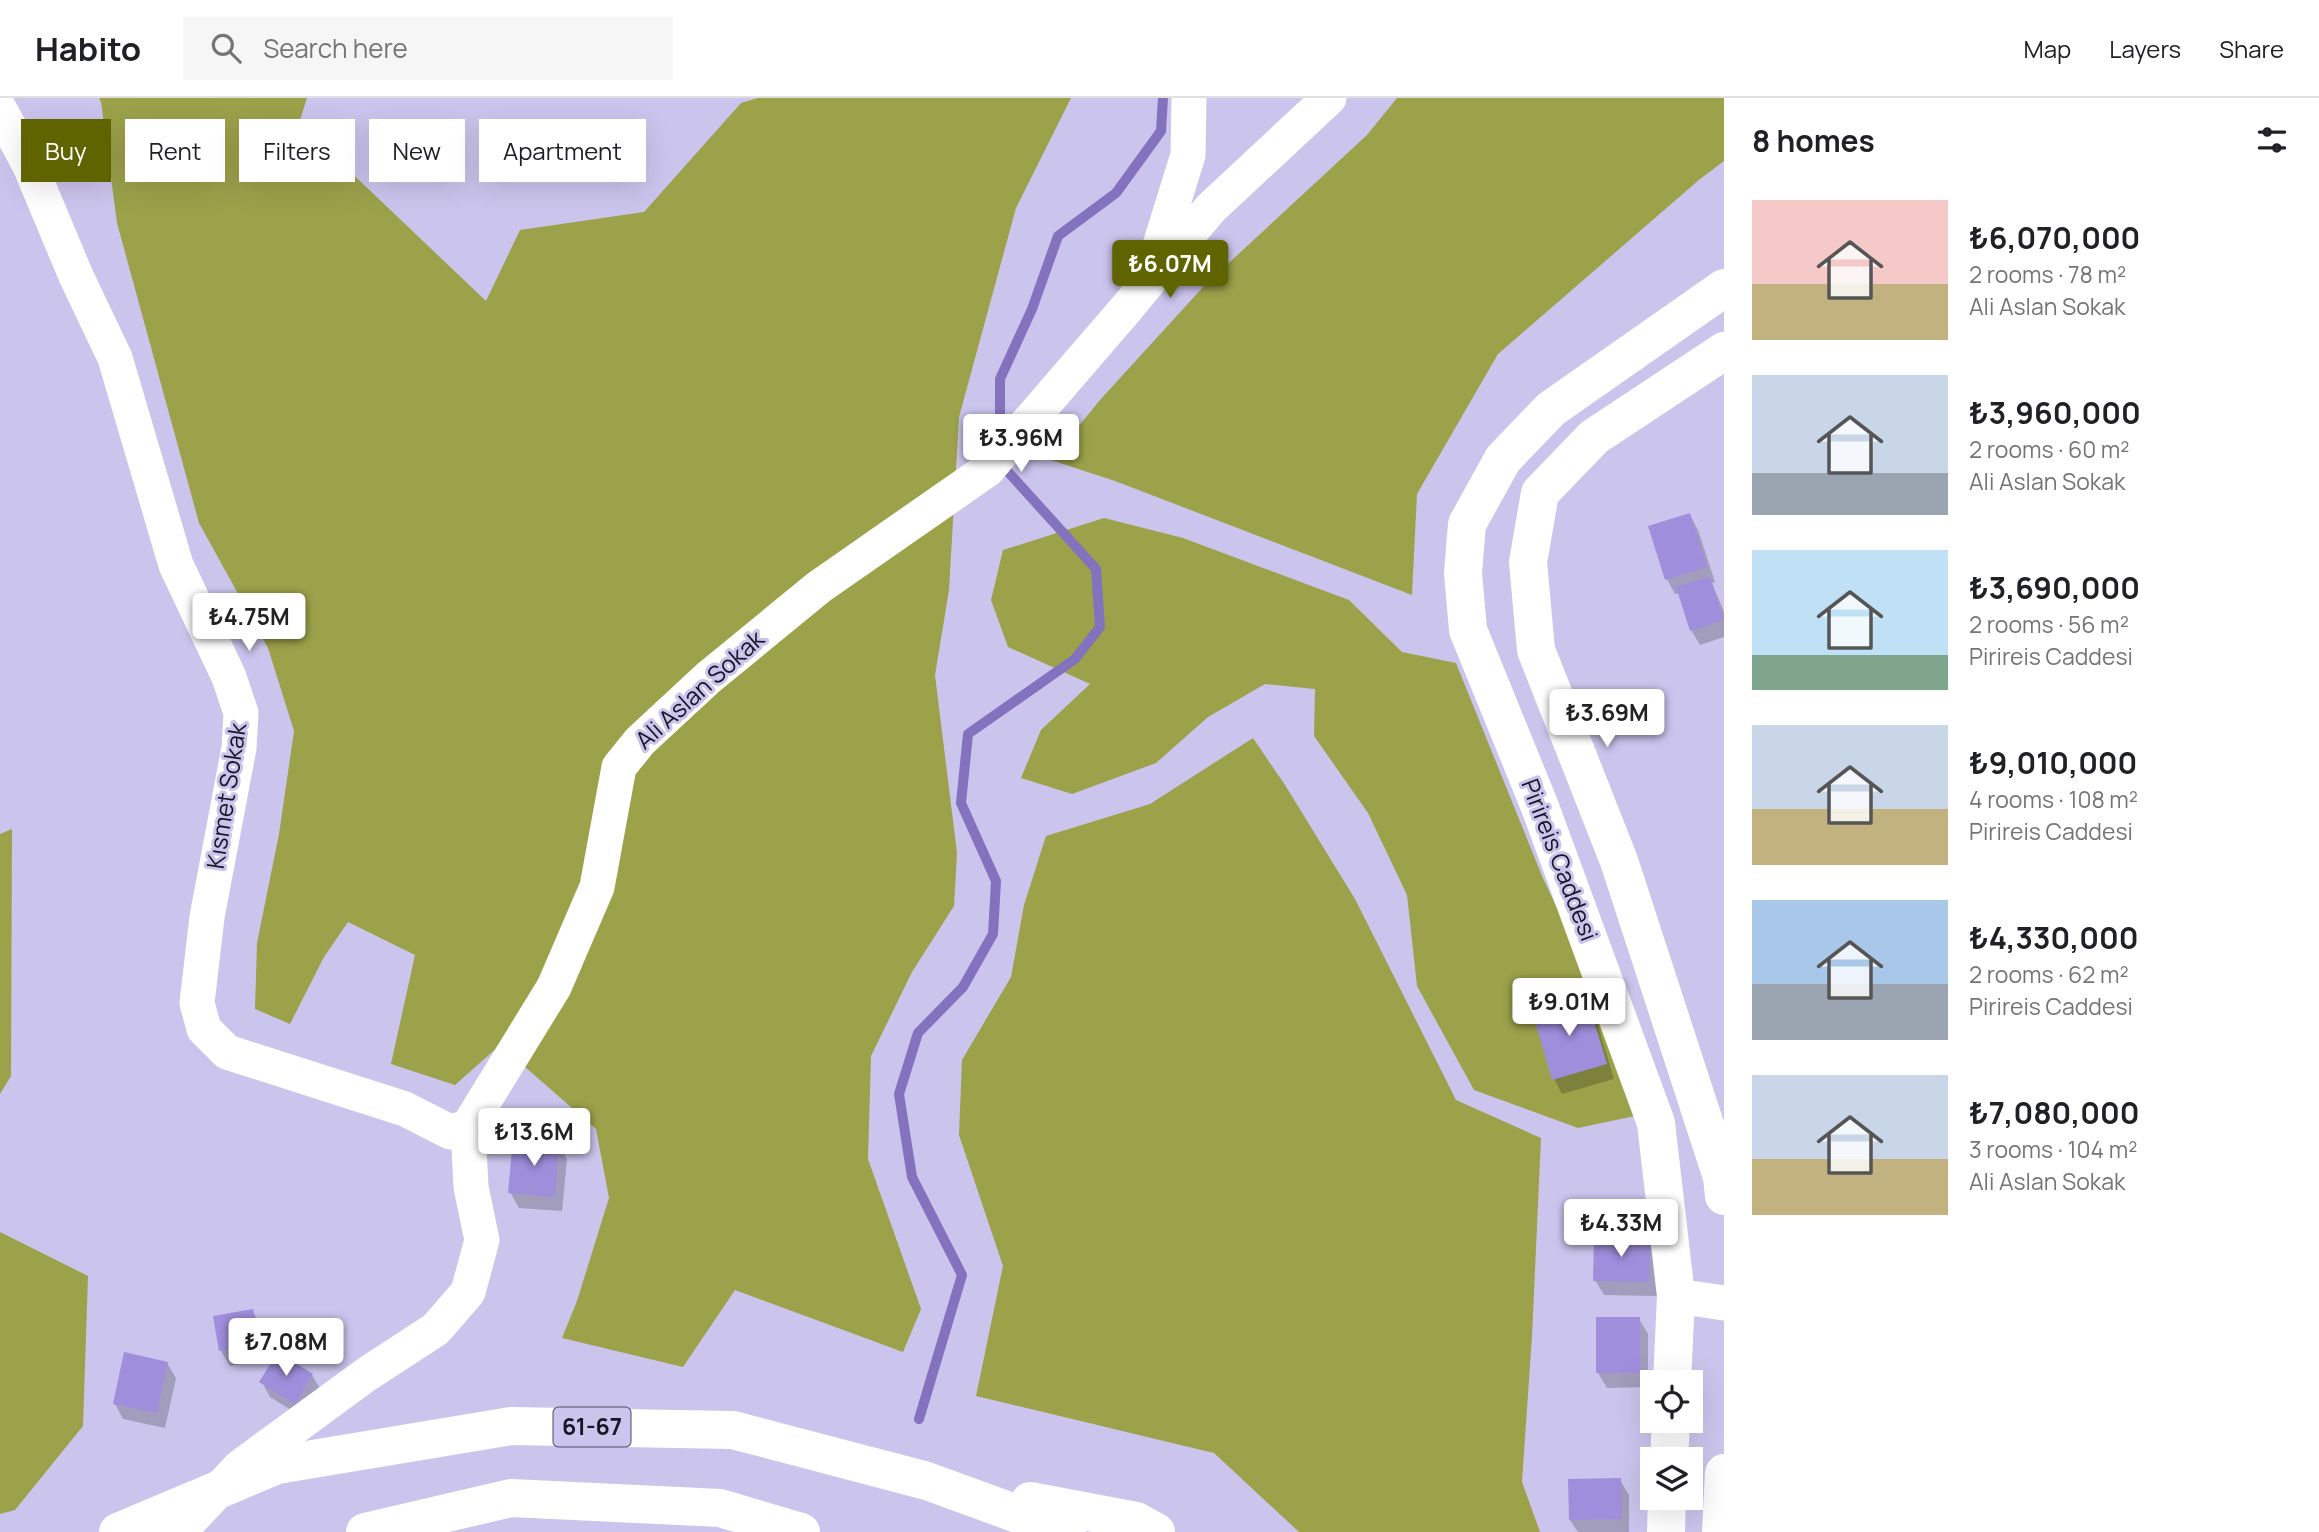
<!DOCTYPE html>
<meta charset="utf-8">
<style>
:root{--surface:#fff;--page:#f6f6f6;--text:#202124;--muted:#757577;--line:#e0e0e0;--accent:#606400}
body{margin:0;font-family:Manrope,sans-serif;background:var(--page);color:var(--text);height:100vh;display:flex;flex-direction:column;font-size:26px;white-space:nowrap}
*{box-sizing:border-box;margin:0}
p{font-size:23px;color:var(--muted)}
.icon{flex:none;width:38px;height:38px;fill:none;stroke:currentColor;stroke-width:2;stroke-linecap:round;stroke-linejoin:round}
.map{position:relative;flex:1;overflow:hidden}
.side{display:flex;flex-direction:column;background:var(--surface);width:595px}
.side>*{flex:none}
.guide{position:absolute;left:21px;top:21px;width:665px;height:63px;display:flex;gap:14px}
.fabs{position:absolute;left:1640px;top:1272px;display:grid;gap:14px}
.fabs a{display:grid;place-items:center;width:63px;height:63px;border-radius:0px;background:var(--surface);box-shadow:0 7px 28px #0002;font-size:35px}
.price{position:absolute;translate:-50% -60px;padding:0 16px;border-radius:7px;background:#fff;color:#222;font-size:23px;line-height:46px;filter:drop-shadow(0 2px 4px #0008)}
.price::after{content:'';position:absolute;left:50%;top:42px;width:21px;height:16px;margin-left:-10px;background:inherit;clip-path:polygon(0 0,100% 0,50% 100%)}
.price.active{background:var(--accent);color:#fff}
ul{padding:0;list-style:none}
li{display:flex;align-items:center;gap:21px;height:175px;padding:0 28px}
li span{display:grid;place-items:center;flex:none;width:196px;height:140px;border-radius:0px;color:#555}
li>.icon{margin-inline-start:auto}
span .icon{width:84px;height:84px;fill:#fffc;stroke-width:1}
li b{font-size:30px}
h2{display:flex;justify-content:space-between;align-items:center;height:84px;padding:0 28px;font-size:30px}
.chip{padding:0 24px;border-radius:0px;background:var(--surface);box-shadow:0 7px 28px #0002;font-size:24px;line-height:63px}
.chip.active{background:var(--accent);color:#fff}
header{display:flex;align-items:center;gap:42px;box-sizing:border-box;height:98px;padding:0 35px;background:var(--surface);border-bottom:2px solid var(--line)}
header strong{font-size:33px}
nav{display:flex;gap:38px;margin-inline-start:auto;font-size:24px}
.search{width:490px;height:63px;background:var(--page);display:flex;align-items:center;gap:18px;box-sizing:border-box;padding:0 24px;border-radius:0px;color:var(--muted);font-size:26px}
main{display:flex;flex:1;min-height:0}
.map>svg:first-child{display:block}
.green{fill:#9ca24a}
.shadow{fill:#0003}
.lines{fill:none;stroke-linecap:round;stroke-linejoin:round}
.stream{stroke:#8373be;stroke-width:10}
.building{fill:#9e8edc}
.minor{stroke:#fff;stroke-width:35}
.secondary{stroke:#fff;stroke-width:38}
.primary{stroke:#fff;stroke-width:38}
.labels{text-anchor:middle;stroke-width:6;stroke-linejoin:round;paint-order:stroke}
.shield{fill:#cbc4ed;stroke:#4e4a60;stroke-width:2}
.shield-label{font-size:23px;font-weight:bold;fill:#181624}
.street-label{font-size:24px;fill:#181624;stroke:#cbc4ed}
</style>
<header>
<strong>Habito</strong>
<div class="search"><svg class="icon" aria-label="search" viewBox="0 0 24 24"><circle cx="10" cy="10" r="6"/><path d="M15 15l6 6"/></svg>Search here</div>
<nav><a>Map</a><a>Layers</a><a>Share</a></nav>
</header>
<main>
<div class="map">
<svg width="1724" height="1434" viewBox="0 0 1724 1434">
<rect width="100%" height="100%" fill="#cbc4ed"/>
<path class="green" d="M 99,0 L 307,0 L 299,25 L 486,203 L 520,132 L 644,114 L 741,5 L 758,0 L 1071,0 L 1016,110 L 959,319 L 949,492 L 935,577 L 957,755 L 954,808 L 912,874 L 871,958 L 868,1061 L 921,1211 L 903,1254 L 735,1192 L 683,1269 L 562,1240 L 577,1203 L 609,1100 L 596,1031 L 500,947 L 455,987 L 391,966 L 415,857 L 348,824 L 324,859 L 290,926 L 255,911 L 257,845 L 279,736 L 294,633 L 268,550 L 199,425 L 117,125 L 101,4 Z
M 1397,0 L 1724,0 L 1724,63 L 1700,81 L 1498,256 L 1417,396 L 1412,497 L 1115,383 L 1051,362 L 1100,302 L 1204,188 L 1367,37 Z
M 1104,420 L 1183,440 L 1349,502 L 1402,554 L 1456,565 L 1542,778 L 1627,961 L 1635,1018 L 1578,1030 L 1474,992 L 1417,888 L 1407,797 L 1368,715 L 1314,638 L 1315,591 L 1265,586 L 1208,619 L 1156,665 L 1072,696 L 1021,680 L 1041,632 L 1090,586 L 1008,549 L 991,502 L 1003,452 Z
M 1253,640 L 1285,687 L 1355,801 L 1456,1002 L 1541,1040 L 1532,1238 L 1522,1384 L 1540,1434 L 1299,1434 L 1214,1355 L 976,1298 L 1003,1168 L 959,1037 L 962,962 L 1011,879 L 1024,807 L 1046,738 L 1150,706 Z
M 12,731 L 11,978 L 0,996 L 0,736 Z
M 0,1134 L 88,1178 L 83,1328 L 15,1412 L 0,1416 Z"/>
<path class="shadow" d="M 1690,417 L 1698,432 L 1715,484 L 1712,485 L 1724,514 L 1724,539 L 1700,547 L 1691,532 L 1680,495 L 1675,496 L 1667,481 Z
M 1585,899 L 1594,914 L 1614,981 L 1562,996 L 1554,981 Z
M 558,1046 L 567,1061 L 562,1113 L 519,1110 L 510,1094 Z
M 1649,1142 L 1658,1157 L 1657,1198 L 1604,1197 L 1595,1182 Z
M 252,1212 L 261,1228 L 268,1261 L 230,1268 L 221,1253 L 215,1220 Z
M 1639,1221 L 1648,1236 L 1648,1289 L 1607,1290 L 1598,1275 Z
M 167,1265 L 176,1280 L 165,1330 L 123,1321 L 115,1306 Z
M 312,1277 L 321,1292 L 304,1320 L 270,1299 L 262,1284 Z
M 1620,1382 L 1629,1397 L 1629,1434 L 1578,1434 L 1570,1422 Z"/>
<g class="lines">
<path class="stream" d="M 1000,343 L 1000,281 L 1032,211 L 1058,138 L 1116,95 L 1161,33 L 1163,0
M 919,1321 L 962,1177 L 912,1079 L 899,996 L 918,935 L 963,889 L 993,836 L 996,783 L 961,705 L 968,636 L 1075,561 L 1100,529 L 1096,471 L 1000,365"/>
</g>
<path class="building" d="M 1690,415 L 1707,469 L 1665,482 L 1648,428 Z
M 1710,479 L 1724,522 L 1690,533 L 1676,489 Z
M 1586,897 L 1607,966 L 1552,982 L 1532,913 Z
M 513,1040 L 559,1044 L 555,1099 L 508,1095 Z
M 1594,1138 L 1650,1140 L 1649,1184 L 1593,1183 Z
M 253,1211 L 260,1245 L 219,1253 L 213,1218 Z
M 1596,1219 L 1640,1219 L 1640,1275 L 1596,1275 Z
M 124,1254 L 168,1264 L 157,1315 L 113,1306 Z
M 278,1254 L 313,1276 L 295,1306 L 259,1284 Z
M 1621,1380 L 1622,1421 L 1569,1422 L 1568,1381 Z"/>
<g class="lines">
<path class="minor" d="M 0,12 L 30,68 L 76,178 L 115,260 L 176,467 L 229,579 L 241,615 L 239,650 L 207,819 L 197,905 L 204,931 L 227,954 L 405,1011 L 450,1034 L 468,1029
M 1159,171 L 1211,110 L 1329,0
M 1676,1198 L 1724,1205
M 179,1434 L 240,1369 L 367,1276 L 436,1231 L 468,1194 L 482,1142 L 471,1089 L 468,1029 L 554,889 L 597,789 L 619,669 L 640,643 L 708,580 L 819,489 L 987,372 L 1126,211 L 1149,183 L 1188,57 L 1189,0"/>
<path class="secondary" d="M 1724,253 L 1594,339 L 1540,395 L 1528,464 L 1536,552 L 1619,763 L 1722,1079 L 1724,1098
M 1672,1284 L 1676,1198 L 1656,1025 L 1540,709 L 1468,532 L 1463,475 L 1467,426 L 1503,361 L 1551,311 L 1724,190
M 1669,1362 L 1671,1323
M 1666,1434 L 1667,1400
M 1721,1434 L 1724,1375"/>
<path class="primary" d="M 1030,1403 L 1136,1423 L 1156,1434
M 118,1434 L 277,1367 L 511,1328 L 733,1332 L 927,1383 L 1067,1434
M 365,1434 L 511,1400 L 720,1410 L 801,1434"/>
</g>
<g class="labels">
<rect class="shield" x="553.5" y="1309.5" width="77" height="39" rx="5"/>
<g class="shield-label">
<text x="592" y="1337">61-67</text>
</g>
<g class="street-label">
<text transform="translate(700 592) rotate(-42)" y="8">Ali Aslan Sokak</text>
<text transform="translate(227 698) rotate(-81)" y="8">Kısmet Sokak</text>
<text transform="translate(1559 762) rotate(69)" y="8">Pirireis Caddesi</text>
</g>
</g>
</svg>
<div class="fabs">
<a><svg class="icon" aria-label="locate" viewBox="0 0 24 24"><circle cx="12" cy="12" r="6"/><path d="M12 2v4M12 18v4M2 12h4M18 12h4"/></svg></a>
<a><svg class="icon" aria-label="layers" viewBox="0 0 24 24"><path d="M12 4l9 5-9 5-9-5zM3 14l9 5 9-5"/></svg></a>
</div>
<b class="price active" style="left:1170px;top:202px">₺6.07M</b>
<b class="price" style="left:1021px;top:376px">₺3.96M</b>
<b class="price" style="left:249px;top:555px">₺4.75M</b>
<b class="price" style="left:1607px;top:651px">₺3.69M</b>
<b class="price" style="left:1569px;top:940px">₺9.01M</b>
<b class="price" style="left:534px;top:1070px">₺13.6M</b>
<b class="price" style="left:1621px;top:1161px">₺4.33M</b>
<b class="price" style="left:286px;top:1280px">₺7.08M</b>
<div class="guide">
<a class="chip active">Buy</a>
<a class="chip">Rent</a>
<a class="chip">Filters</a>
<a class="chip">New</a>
<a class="chip">Apartment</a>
</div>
</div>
<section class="side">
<h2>8 homes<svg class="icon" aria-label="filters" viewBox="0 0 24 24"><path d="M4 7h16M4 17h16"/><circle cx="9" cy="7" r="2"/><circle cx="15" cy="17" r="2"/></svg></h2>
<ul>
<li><span style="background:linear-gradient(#f6c9c9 60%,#c2b280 0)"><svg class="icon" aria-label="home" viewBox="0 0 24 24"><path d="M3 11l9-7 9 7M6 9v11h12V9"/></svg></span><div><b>₺6,070,000</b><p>2 rooms · 78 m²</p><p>Ali Aslan Sokak</p></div></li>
<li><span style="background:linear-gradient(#c9d6e8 70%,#9aa5b1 0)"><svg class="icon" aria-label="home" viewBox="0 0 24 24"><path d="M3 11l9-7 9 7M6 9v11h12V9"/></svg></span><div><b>₺3,960,000</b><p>2 rooms · 60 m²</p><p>Ali Aslan Sokak</p></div></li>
<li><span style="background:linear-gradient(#bfe0f5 75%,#7fa58c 0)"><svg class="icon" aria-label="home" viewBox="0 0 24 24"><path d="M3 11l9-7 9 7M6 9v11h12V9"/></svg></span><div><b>₺3,690,000</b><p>2 rooms · 56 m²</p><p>Pirireis Caddesi</p></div></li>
<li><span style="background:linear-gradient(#c9d6e8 60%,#c2b280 0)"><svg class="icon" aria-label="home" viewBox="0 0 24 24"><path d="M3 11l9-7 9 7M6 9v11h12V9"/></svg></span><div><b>₺9,010,000</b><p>4 rooms · 108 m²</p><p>Pirireis Caddesi</p></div></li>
<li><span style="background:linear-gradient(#a9c7e8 60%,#9aa5b1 0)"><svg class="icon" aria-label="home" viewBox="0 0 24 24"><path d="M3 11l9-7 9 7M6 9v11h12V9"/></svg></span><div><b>₺4,330,000</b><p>2 rooms · 62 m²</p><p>Pirireis Caddesi</p></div></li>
<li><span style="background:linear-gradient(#c9d6e8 60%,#c2b280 0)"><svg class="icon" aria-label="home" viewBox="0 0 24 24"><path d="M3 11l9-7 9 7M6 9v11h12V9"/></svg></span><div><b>₺7,080,000</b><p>3 rooms · 104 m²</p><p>Ali Aslan Sokak</p></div></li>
</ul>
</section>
</main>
